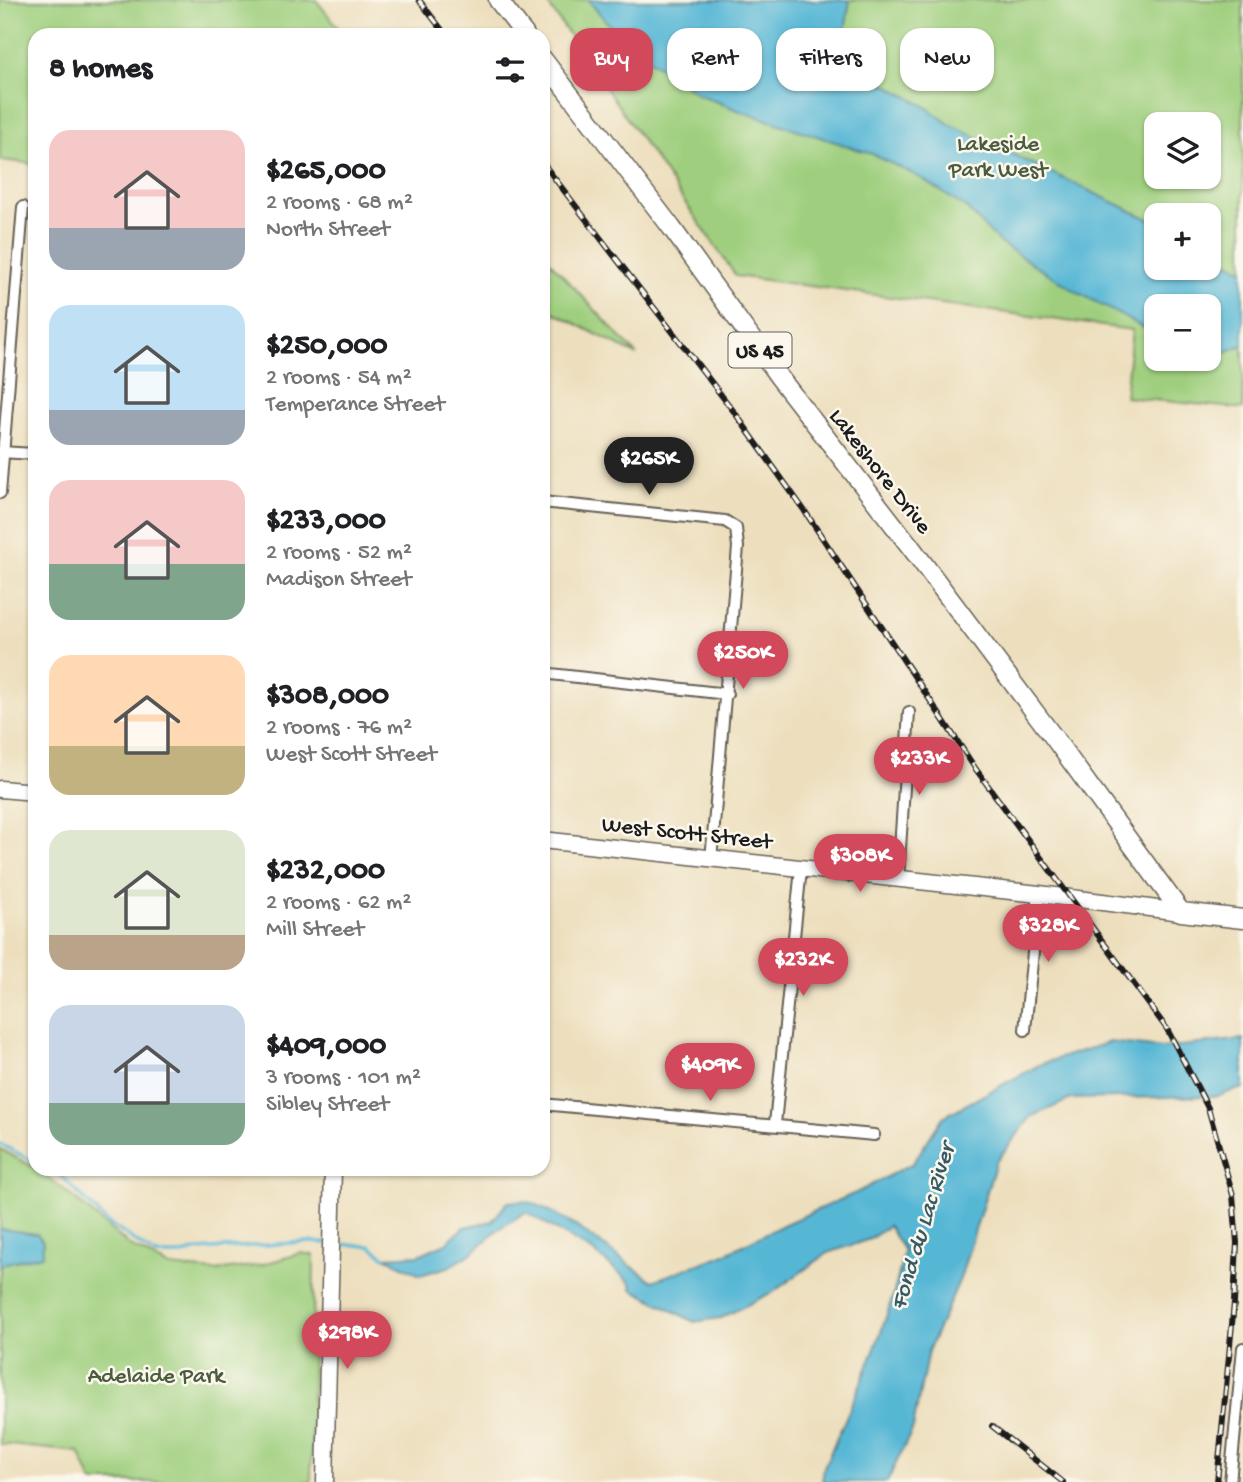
<!DOCTYPE html>
<meta charset="utf-8">
<style>
:root{--surface:#fff;--page:#f6f6f6;--text:#202124;--muted:#757577;--accent:#d1495b}
body{margin:0;font-family:"Gochi Hand",sans-serif;background:var(--page);color:var(--text);height:100vh;display:flex;flex-direction:column;font-size:26px;white-space:nowrap}
*{box-sizing:border-box;margin:0}
p{font-size:23px;color:var(--muted)}
.icon{flex:none;width:38px;height:38px;fill:none;stroke:currentColor;stroke-width:2;stroke-linecap:round;stroke-linejoin:round}
.map{position:relative;flex:1;overflow:hidden}
.details{position:absolute;left:28px;top:28px;width:522px;height:1148px;display:flex;flex-direction:column;background:var(--surface);border-radius:21px;box-shadow:0 2px 5px #0004}
.details>*{flex:none}
.guide{position:absolute;left:570px;top:28px;width:567px;height:63px;display:flex;gap:14px}
.buttons{position:absolute;left:1144px;top:112px;display:grid;gap:14px}
.buttons a{display:grid;place-items:center;width:77px;height:77px;border-radius:14px;background:var(--surface);box-shadow:0 2px 5px #0004;font-size:35px}
.price{position:absolute;translate:-50% -60px;padding:0 16px;border-radius:24px;background:var(--accent);color:#fff;font-size:23px;line-height:46px;filter:drop-shadow(0 2px 4px #0008)}
.price::after{content:'';position:absolute;left:50%;top:42px;width:21px;height:16px;margin-left:-10px;background:inherit;clip-path:polygon(0 0,100% 0,50% 100%)}
.price.current{background:#222;color:#fff}
ul{padding:0;list-style:none}
li{display:flex;align-items:center;gap:21px;height:175px;padding:0 21px}
li span{display:grid;place-items:center;flex:none;width:196px;height:140px;border-radius:21px;color:#555}
li>.icon{margin-inline-start:auto}
span .icon{width:84px;height:84px;fill:#fffc;stroke-width:1}
li b{font-size:30px}
h2{display:flex;justify-content:space-between;align-items:center;height:84px;padding:0 21px;font-size:30px}
.chip{padding:0 24px;border-radius:21px;background:var(--surface);box-shadow:0 2px 5px #0004;font-size:24px;line-height:63px}
.chip.current{background:var(--accent);color:#fff}
.map>svg:first-child{display:block}
.green{fill:#9fcf7e;stroke:#5e764d;stroke-width:2;fill-rule:evenodd}
.water{fill:#57b7d5;stroke:#3a6a78;stroke-width:2}
.lines{fill:none;stroke-linecap:round;stroke-linejoin:round}
.stream{stroke:#57b7d5;stroke-width:3.5}
.street-casing{stroke:#656055;stroke-width:14}
.secondary-casing{stroke:#656055;stroke-width:19}
.primary-casing{stroke:#656055;stroke-width:21}
.street{stroke:#fff;stroke-width:10}
.secondary{stroke:#fff;stroke-width:16}
.primary{stroke:#fff;stroke-width:18}
.rail-casing{stroke:#1c1c1c;stroke-width:6}
.rail{stroke:#fbf7ec;stroke-width:3.5;stroke-dasharray:10;stroke-linecap:butt}
.labels{text-anchor:middle;stroke-width:5;stroke-linejoin:round;paint-order:stroke}
.shield{fill:#fbf7ec;stroke:#5f5e5a;stroke-width:2}
.shield-label{font-size:21px;font-weight:bold;fill:#1c1c1c}
.park-label{font-size:23px;fill:#4a5b3e;stroke:#fbf7ec}
.street-label{font-size:23px;fill:#1c1c1c;stroke:#fbf7ec}
.water-label{font-size:24px;font-style:italic;fill:#345a66;stroke:#fbf7ec}
</style>
<div class="map">
<svg width="1243" height="1482" viewBox="0 0 1243 1482">
<rect width="100%" height="100%" fill="#fbf7ec"/>
<filter id="ink" filterUnits="userSpaceOnUse"><feTurbulence type="fractalNoise" baseFrequency=".0143" numOctaves="2"/><feDisplacementMap in="SourceGraphic" scale="14" xChannelSelector="R" yChannelSelector="G"/><feConvolveMatrix kernelMatrix="1 2 1 2 8 2 1 2 1" color-interpolation-filters="sRGB"/></filter>
<filter id="wash" filterUnits="userSpaceOnUse"><feTurbulence type="fractalNoise" baseFrequency=".00686" numOctaves="4" result="noise"/><feDisplacementMap in="SourceGraphic" scale="28" xChannelSelector="R" yChannelSelector="G"/><feGaussianBlur stdDeviation="1.57" result="paint"/><feColorMatrix in="noise" values="0 0 0 0 0 0 0 0 0 0 0 0 0 0 0 0 0 1.4 0 .05"/><feComposite in="paint" operator="in"/></filter>
<g filter="url(#wash)">
<rect width="100%" height="100%" fill="#eddfbe"/>
<path class="green" d="M 0,0 L 316,0 L 344,35 L 35,35 L 35,164 L 0,160 Z
M 545,0 L 1243,0 L 1243,409 L 1125,397 L 1132,330 L 736,276 ZM 1157,124 L 1209,124 L 1209,177 L 1157,177 ZM 1157,215 L 1209,215 L 1209,268 L 1157,268 ZM 1157,306 L 1209,306 L 1209,359 L 1157,359 Z
M 543,254 L 637,355 L 543,307 Z
M 0,1149 L 30,1165 L 61,1187 L 130,1246 L 170,1267 L 215,1271 L 261,1265 L 301,1253 L 314,1255 L 311,1482 L 92,1482 L 79,1452 L 0,1444 Z"/>
<path class="water" d="M 588,0 L 850,0 L 844,37 L 849,64 L 925,106 L 949,124 L 1157,223 L 1157,268 L 1209,268 L 1209,250 L 1243,270 L 1243,345 L 1228,351 L 1209,353 L 1209,306 L 1157,306 L 1157,335 L 1077,292 L 1000,243 L 967,209 L 921,178 L 872,154 L 740,111 L 698,94 L 623,41 Z
M 1243,1039 L 1243,1088 L 1217,1096 L 1071,1099 L 1031,1117 L 996,1162 L 960,1279 L 928,1351 L 913,1428 L 887,1482 L 822,1482 L 824,1467 C 854,1399 890,1324 904,1251 L 888,1226 L 870,1239 L 828,1253 L 773,1292 L 721,1318 L 694,1322 L 632,1289 L 631,1283 L 595,1253 L 526,1212 L 496,1231 L 472,1253 L 448,1267 L 420,1275 L 385,1257 L 419,1255 L 446,1243 L 464,1227 L 492,1221 L 508,1202 C 518,1201 526,1200 535,1204 C 578,1222 614,1256 653,1281 L 723,1255 L 785,1224 L 858,1192 L 913,1163 L 943,1117 L 1041,1064 L 1110,1042 L 1162,1048 Z
M 0,1229 L 37,1234 L 43,1242 L 43,1255 L 6,1263 L 0,1267 Z"/>
<g class="lines">
<path class="stream" d="M 0,1144 L 35,1162
M 48,1169 L 60,1175 L 108,1223 L 156,1255 L 179,1255 L 199,1250 L 305,1242 L 326,1243
M 337,1244 L 370,1246 L 385,1257"/>
</g>
</g>
<g filter="url(#ink)">
<g class="lines">
<defs>
<path id="street" d="M 0,452 L 35,454
M 0,493 L 23,207
M 542,502 L 725,521 L 736,528 L 738,547 L 711,860
M 542,673 L 727,694
M 898,879 L 909,712
M 1025,1030 L 1039,894
M 542,1104 L 874,1135
M 775,1124 L 801,868
M 1230,1482 L 1243,1348"/>
<path id="secondary" d="M 0,789 L 35,792
M 542,840 L 1039,894 L 1181,912
M 325,1482 L 333,1169"/>
<path id="primary" d="M 498,0 L 525,35
M 542,58 L 671,227 L 779,377 L 913,550 L 1052,735 L 1181,912 L 1243,919"/>
</defs>
<use href="#street" class="street-casing"/>
<use href="#secondary" class="secondary-casing"/>
<use href="#primary" class="primary-casing"/>
<use href="#street" class="street"/>
<use href="#secondary" class="secondary"/>
<use href="#primary" class="primary"/>
<defs>
<path id="rail" d="M 419,0 L 446,35
M 542,162 L 735,413 L 804,510 L 975,768 L 1167,1029 L 1208,1108 L 1233,1195 L 1237,1243 L 1234,1303 L 1217,1482
M 992,1426 L 1063,1482"/>
</defs>
<use href="#rail" class="rail-casing"/>
<use href="#rail" class="rail"/>
</g>
</g>
<g class="labels">
<rect class="shield" x="728.5" y="332.5" width="63" height="35" rx="5"/>
<g class="shield-label">
<text x="760" y="357">US 45</text>
</g>
<g class="park-label">
<text x="998" y="150">Lakeside<tspan x="998" dy="26">Park West</tspan></text>
<text x="156" y="1382">Adelaide Park</text>
</g>
<g class="street-label">
<text transform="translate(882 470) rotate(52)" y="8">Lakeshore Drive</text>
<text transform="translate(687 831) rotate(6)" y="8">West Scott Street</text>
</g>
<g class="water-label">
<text transform="translate(921 1226) rotate(-73)" y="8">Fond du Lac River</text>
</g>
</g>
</svg>
<div class="buttons">
<a><svg class="icon" aria-label="layers" viewBox="0 0 24 24"><path d="M12 4l9 5-9 5-9-5zM3 14l9 5 9-5"/></svg></a>
<a>+</a>
<a>−</a>
</div>
<b class="price current" style="left:649px;top:497px">$265K</b>
<b class="price" style="left:743px;top:691px">$250K</b>
<b class="price" style="left:919px;top:797px">$233K</b>
<b class="price" style="left:860px;top:894px">$308K</b>
<b class="price" style="left:1048px;top:964px">$328K</b>
<b class="price" style="left:803px;top:998px">$232K</b>
<b class="price" style="left:710px;top:1103px">$409K</b>
<b class="price" style="left:347px;top:1371px">$298K</b>
<div class="guide">
<a class="chip current">Buy</a>
<a class="chip">Rent</a>
<a class="chip">Filters</a>
<a class="chip">New</a>
</div>
<section class="details">
<h2>8 homes<svg class="icon" aria-label="filters" viewBox="0 0 24 24"><path d="M4 7h16M4 17h16"/><circle cx="9" cy="7" r="2"/><circle cx="15" cy="17" r="2"/></svg></h2>
<ul>
<li><span style="background:linear-gradient(#f6c9c9 70%,#9aa5b1 0)"><svg class="icon" aria-label="home" viewBox="0 0 24 24"><path d="M3 11l9-7 9 7M6 9v11h12V9"/></svg></span><div><b>$265,000</b><p>2 rooms · 68 m²</p><p>North Street</p></div></li>
<li><span style="background:linear-gradient(#bfe0f5 75%,#9aa5b1 0)"><svg class="icon" aria-label="home" viewBox="0 0 24 24"><path d="M3 11l9-7 9 7M6 9v11h12V9"/></svg></span><div><b>$250,000</b><p>2 rooms · 54 m²</p><p>Temperance Street</p></div></li>
<li><span style="background:linear-gradient(#f6c9c9 60%,#7fa58c 0)"><svg class="icon" aria-label="home" viewBox="0 0 24 24"><path d="M3 11l9-7 9 7M6 9v11h12V9"/></svg></span><div><b>$233,000</b><p>2 rooms · 52 m²</p><p>Madison Street</p></div></li>
<li><span style="background:linear-gradient(#ffd9b3 65%,#c2b280 0)"><svg class="icon" aria-label="home" viewBox="0 0 24 24"><path d="M3 11l9-7 9 7M6 9v11h12V9"/></svg></span><div><b>$308,000</b><p>2 rooms · 76 m²</p><p>West Scott Street</p></div></li>
<li><span style="background:linear-gradient(#dfe7d0 75%,#b9a48a 0)"><svg class="icon" aria-label="home" viewBox="0 0 24 24"><path d="M3 11l9-7 9 7M6 9v11h12V9"/></svg></span><div><b>$232,000</b><p>2 rooms · 62 m²</p><p>Mill Street</p></div></li>
<li><span style="background:linear-gradient(#c9d6e8 70%,#7fa58c 0)"><svg class="icon" aria-label="home" viewBox="0 0 24 24"><path d="M3 11l9-7 9 7M6 9v11h12V9"/></svg></span><div><b>$409,000</b><p>3 rooms · 101 m²</p><p>Sibley Street</p></div></li>
</ul>
</section>
</div>
